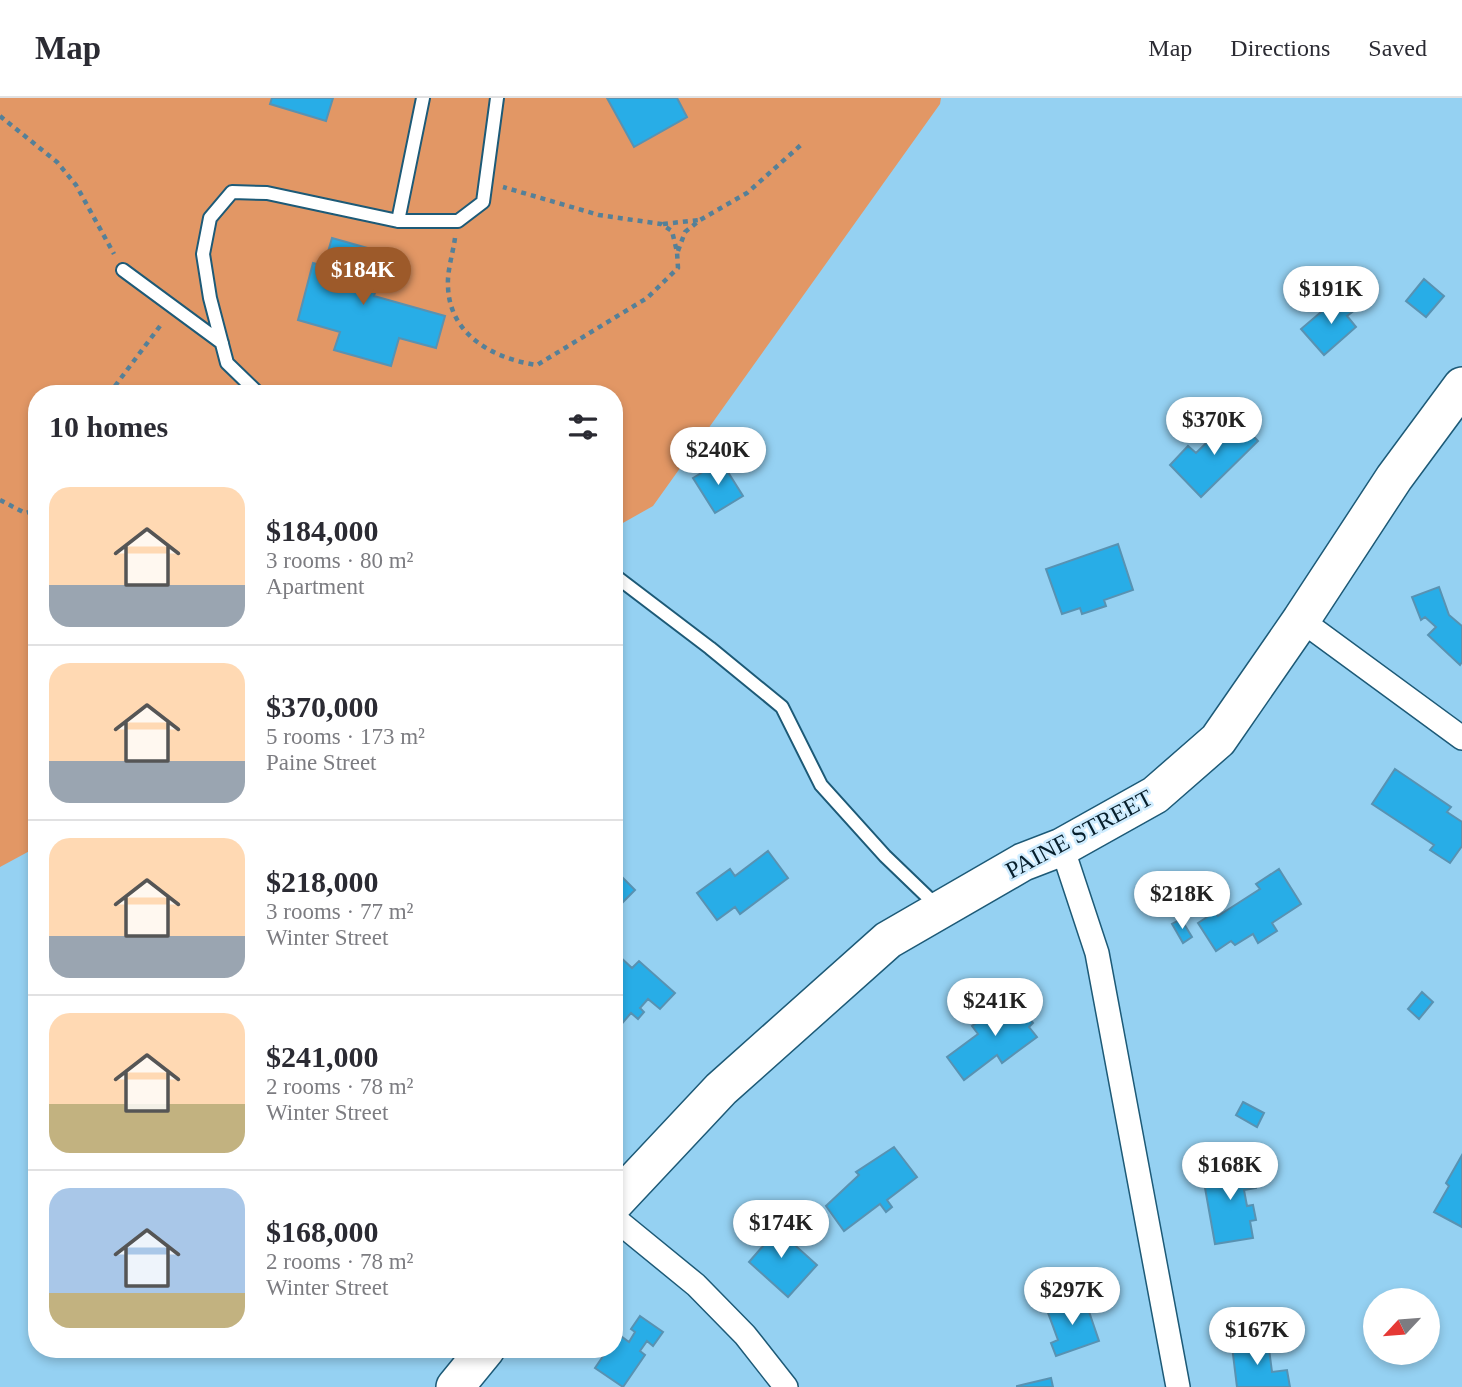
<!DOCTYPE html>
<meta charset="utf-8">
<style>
:root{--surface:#fff;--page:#f2f2f3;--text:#2b2b33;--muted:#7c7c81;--line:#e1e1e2;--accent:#9d5a2a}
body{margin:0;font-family:"Times New Roman",serif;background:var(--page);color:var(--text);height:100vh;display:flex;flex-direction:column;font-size:26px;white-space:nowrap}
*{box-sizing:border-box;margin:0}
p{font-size:23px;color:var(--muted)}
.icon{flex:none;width:38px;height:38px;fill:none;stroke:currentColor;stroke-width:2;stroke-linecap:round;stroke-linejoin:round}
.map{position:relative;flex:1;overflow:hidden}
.sheet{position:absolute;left:28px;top:287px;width:595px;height:973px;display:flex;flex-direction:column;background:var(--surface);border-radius:28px;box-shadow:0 4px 10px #0003}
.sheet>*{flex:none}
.needle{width:46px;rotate:244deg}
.controls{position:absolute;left:1363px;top:1190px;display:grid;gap:14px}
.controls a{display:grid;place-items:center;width:77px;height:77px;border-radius:50%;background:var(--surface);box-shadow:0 4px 10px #0003;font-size:35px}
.price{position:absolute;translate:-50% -60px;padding:0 16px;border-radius:24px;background:#fff;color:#222;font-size:23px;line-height:46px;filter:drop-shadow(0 2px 4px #0008)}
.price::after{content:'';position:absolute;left:50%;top:42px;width:21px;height:16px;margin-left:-10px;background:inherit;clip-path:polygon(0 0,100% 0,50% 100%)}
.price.on{background:var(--accent);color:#fff}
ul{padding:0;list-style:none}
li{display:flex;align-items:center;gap:21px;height:175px;padding:0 21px}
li+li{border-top:2px solid var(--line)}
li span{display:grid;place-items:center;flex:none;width:196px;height:140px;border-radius:21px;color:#555}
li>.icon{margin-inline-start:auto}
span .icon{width:84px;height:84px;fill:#fffc;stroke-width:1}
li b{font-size:30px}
h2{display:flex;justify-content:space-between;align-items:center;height:84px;padding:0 21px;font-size:30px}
header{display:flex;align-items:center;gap:42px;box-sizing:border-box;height:98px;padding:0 35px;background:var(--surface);border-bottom:2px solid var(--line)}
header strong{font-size:33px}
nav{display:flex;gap:38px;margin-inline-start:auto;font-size:24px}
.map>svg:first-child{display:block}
.green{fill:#e29765}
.building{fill:#28ade7;stroke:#5892b2;stroke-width:2}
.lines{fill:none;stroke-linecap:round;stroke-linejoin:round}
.lane-casing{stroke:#1d5a77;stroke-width:16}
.street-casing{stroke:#1d5a77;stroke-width:26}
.primary-casing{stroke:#1d5a77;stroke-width:40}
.path{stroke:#558098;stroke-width:4.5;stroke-dasharray:5 5;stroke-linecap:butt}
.lane{stroke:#fff;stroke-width:12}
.street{stroke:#fff;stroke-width:23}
.primary{stroke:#fff;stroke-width:37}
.labels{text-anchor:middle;stroke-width:5;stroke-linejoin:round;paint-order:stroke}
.street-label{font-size:24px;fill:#071f2c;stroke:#d0edff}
</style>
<header>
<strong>Map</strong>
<nav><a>Map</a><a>Directions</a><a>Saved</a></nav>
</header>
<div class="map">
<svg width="1462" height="1289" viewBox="0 0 1462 1289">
<rect width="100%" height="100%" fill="#95d1f2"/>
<path class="green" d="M 0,0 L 941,0 L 940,6 L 653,408 L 614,430 L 614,296 L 37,296 L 37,749 L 0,769 Z"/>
<path class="building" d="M 272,0 L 333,0 L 326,23 L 270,6 Z
M 607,0 L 677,0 L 687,19 L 634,49 Z
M 332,140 L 378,153 L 370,179 L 379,182 L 374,198 L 445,218 L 436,250 L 399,240 L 391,268 L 334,252 L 340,234 L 298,222 L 313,165 L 324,168 Z
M 1424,181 L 1444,198 L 1426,219 L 1406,203 Z
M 1346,200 L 1356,211 L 1347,218 L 1356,229 L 1324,257 L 1301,231 L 1334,203 L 1337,207 Z
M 1234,318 L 1258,343 L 1201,399 L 1170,367 L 1188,348 L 1196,355 Z
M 721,363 L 743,398 L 715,415 L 693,380 Z
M 1118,446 L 1133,492 L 1104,502 L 1106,508 L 1082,516 L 1080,510 L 1062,516 L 1046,471 Z
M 1439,489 L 1449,517 L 1462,528 L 1462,564 L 1460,567 L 1428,537 L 1436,529 L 1425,519 L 1421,522 L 1412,499 Z
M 1395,671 L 1451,709 L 1447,714 L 1462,724 L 1462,748 L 1450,765 L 1430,752 L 1434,747 L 1372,706 Z
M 768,753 L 788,780 L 740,816 L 735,809 L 717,822 L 697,795 L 730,771 L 735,778 Z
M 1279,771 L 1301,806 L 1272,825 L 1277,833 L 1258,845 L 1253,836 L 1235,847 L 1231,843 L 1216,853 L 1198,825 L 1215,814 L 1218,818 L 1260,791 L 1256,786 Z
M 620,777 L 635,792 L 622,805 L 614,797 L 614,783 Z
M 1181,821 L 1192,839 L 1183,845 L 1172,826 Z
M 618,857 L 632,870 L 639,863 L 675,895 L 660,911 L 648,901 L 640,910 L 644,914 L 638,921 L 631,915 L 619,929 L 614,925 L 614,861 Z
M 1422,894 L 1433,904 L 1419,921 L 1408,911 Z
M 1012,898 L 1033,925 L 1029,929 L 1037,939 L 1002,965 L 997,957 L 964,982 L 947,959 L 978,936 L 972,928 Z
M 1243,1004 L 1264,1015 L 1257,1029 L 1236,1017 Z
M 894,1049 L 917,1079 L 887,1102 L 892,1109 L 886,1114 L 880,1106 L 844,1133 L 826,1108 L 859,1077 L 856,1074 Z
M 1462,1057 L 1462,1129 L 1434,1114 L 1449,1088 L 1446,1085 Z
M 1252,1064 L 1256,1090 L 1244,1092 L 1247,1108 L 1253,1107 L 1256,1122 L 1250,1123 L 1253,1140 L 1215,1146 L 1202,1073 Z
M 768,1123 L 817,1167 L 788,1199 L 749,1164 L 763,1148 L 752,1139 Z
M 1084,1199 L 1099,1243 L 1056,1258 L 1051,1245 L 1058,1242 L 1047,1212 Z
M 640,1218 L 663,1234 L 653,1248 L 647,1243 L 640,1253 L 645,1257 L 623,1289 L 595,1270 L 608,1251 L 614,1251 L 614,1242 L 618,1236 L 629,1244 L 635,1234 L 631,1231 Z
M 1268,1243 L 1272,1274 L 1287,1272 L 1290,1289 L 1237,1289 L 1232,1248 Z
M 1051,1280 L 1053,1289 L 1017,1289 L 1017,1288 Z"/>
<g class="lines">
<defs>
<path id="lane" d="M 398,123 L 423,0
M 123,172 L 222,245
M 259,296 L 227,265 L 210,200 L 203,156 L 210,120 L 232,94 L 267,95 L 398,123 L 458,123 L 483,104 L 497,0
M 614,477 L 710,550 L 782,609 L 821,687 L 885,758 L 938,809"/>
<path id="street" d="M 1301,522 L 1462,640
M 1062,749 L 1097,855 L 1178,1289
M 614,1120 L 696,1187 L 745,1237 L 786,1289"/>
<path id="primary" d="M 614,1105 L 721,991 L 888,842 L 1023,764 L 1062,749 L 1155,697 L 1218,642 L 1301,522 L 1394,380 L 1462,288
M 455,1289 L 486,1251"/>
</defs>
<use href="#lane" class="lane-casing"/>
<use href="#street" class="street-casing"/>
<use href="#primary" class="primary-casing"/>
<path class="path" d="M 0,18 L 57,64 L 76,87 L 114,156
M 663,126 L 699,122
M 455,140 C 453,155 447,173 448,188 C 449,237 494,261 537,267 L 647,200 L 678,170 L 677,154 L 672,133 L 661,126 L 599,117 L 503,89
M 678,153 L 685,134 L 700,122 L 747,95 L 802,46
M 109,296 L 163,224
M 0,402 L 25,415 L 37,412"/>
<use href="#lane" class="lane"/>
<use href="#street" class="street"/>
<use href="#primary" class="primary"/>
</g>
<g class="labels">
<g class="street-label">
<text transform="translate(1079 736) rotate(-28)" y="8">PAINE STREET</text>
</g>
</g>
</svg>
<div class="controls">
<a><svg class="needle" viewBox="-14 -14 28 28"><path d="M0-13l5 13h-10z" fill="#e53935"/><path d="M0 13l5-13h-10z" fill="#7c7c81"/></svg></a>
</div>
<b class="price on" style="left:363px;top:209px">$184K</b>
<b class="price" style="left:1331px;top:228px">$191K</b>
<b class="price" style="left:1214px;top:359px">$370K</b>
<b class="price" style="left:718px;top:389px">$240K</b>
<b class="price" style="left:1182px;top:833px">$218K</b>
<b class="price" style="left:995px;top:940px">$241K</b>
<b class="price" style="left:1230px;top:1104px">$168K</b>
<b class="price" style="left:781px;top:1162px">$174K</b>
<b class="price" style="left:1072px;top:1229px">$297K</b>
<b class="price" style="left:1257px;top:1269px">$167K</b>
<section class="sheet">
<h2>10 homes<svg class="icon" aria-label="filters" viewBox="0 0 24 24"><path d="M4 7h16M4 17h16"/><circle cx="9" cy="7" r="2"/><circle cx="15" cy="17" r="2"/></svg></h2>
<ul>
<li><span style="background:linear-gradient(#ffd9b3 70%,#9aa5b1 0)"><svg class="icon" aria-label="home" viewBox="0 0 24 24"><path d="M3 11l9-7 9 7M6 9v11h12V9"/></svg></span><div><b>$184,000</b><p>3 rooms · 80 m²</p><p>Apartment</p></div></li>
<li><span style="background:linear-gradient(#ffd9b3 70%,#9aa5b1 0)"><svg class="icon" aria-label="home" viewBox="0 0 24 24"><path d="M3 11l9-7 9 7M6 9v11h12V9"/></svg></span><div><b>$370,000</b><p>5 rooms · 173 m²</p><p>Paine Street</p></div></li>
<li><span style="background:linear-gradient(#ffd9b3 70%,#9aa5b1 0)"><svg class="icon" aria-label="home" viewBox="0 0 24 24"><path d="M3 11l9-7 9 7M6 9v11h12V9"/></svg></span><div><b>$218,000</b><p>3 rooms · 77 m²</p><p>Winter Street</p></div></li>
<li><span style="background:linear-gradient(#ffd9b3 65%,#c2b280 0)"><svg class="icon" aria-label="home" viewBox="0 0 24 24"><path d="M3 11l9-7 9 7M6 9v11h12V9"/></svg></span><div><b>$241,000</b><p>2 rooms · 78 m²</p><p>Winter Street</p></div></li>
<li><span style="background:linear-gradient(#a9c7e8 75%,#c2b280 0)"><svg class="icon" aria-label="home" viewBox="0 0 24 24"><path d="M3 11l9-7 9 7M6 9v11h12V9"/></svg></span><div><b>$168,000</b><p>2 rooms · 78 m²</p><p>Winter Street</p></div></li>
</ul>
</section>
</div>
